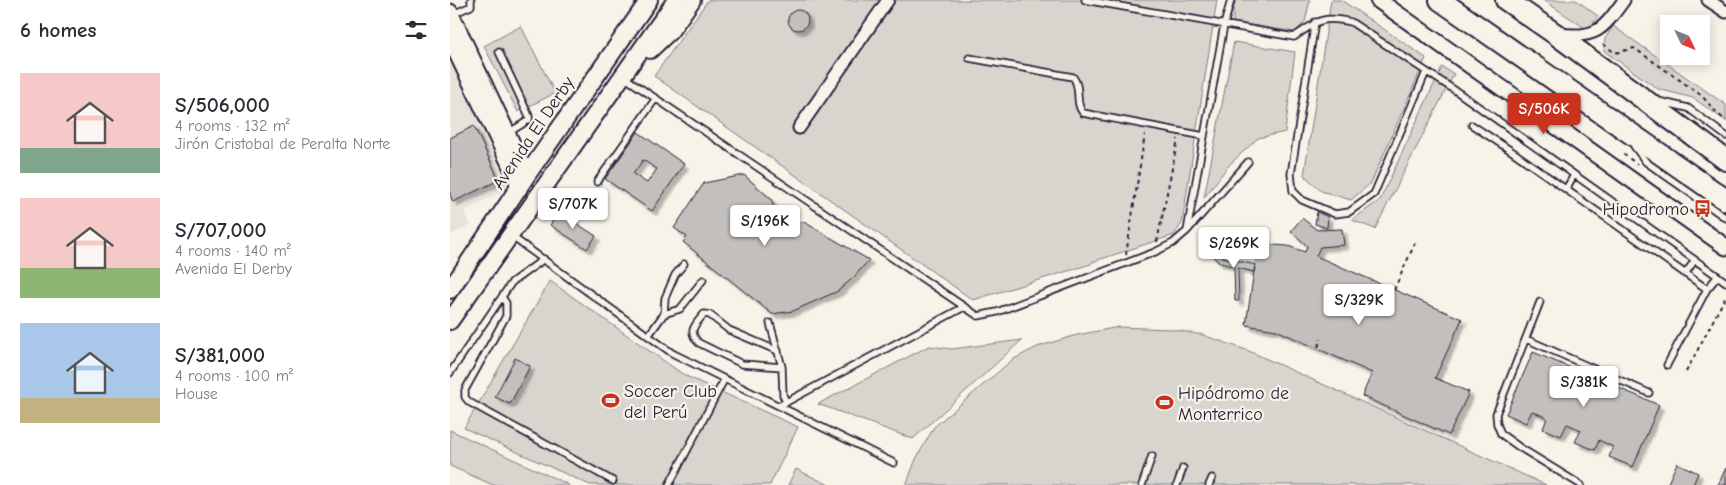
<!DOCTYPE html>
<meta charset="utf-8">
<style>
:root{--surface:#fff;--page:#f2f2f3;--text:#2b2b33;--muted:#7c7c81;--accent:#c8321e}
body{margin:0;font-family:"Comic Neue",sans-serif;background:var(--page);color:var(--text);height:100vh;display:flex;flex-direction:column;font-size:19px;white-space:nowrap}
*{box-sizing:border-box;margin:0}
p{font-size:16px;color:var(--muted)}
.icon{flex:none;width:28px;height:28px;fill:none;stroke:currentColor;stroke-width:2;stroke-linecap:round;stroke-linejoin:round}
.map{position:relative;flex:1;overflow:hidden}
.details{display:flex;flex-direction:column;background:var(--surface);width:450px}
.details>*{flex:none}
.needle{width:32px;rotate:133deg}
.tools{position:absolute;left:1210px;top:15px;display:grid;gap:10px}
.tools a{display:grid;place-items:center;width:50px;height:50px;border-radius:0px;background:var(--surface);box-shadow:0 2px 12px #0003;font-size:25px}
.price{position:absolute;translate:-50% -42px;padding:0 11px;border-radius:5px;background:#fff;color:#222;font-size:16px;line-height:32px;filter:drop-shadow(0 1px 2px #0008)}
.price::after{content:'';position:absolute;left:50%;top:30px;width:15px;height:11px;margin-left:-8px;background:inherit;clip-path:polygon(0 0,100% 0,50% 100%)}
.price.active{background:var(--accent);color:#fff}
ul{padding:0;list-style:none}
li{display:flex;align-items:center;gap:15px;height:125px;padding:0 20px}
li span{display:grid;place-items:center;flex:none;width:140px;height:100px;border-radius:0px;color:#555}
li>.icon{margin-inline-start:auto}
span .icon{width:60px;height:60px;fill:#fffc;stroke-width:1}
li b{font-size:21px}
h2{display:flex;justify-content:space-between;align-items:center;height:60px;padding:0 20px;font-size:21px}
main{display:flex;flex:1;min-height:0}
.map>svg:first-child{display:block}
.built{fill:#e7e3db}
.green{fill:#d8d5cf;stroke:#7d7c85}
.building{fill:#c2bfbd;stroke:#22223b;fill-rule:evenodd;filter:url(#shadow)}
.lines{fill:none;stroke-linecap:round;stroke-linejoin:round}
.lane-casing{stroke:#22223b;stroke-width:9}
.street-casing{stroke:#22223b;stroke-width:15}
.secondary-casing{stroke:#22223b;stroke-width:19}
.primary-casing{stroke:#22223b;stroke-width:20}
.highway-casing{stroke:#22223b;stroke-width:24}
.path{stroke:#22223b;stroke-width:2;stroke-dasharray:4 4;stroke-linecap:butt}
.lane{stroke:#f7f3e8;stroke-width:5.5}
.street{stroke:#f7f3e8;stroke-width:11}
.secondary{stroke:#f7f3e8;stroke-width:15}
.primary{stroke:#f7f3e8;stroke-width:16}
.highway{stroke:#f7f3e8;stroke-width:20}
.labels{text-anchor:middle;stroke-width:4.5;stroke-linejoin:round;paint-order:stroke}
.street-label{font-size:18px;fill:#22223b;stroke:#f7f3e8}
.poi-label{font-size:18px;fill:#22223b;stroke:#f7f3e8;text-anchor:start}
</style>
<main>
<section class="details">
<h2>6 homes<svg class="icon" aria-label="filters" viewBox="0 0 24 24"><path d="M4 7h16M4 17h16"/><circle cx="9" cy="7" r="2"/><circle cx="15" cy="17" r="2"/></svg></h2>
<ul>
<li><span style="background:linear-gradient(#f6c9c9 75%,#7fa58c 0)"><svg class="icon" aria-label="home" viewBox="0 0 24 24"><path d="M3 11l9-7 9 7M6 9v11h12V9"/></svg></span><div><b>S/506,000</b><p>4 rooms · 132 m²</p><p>Jirón Cristobal de Peralta Norte</p></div></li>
<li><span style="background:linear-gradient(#f6c9c9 70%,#8fb573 0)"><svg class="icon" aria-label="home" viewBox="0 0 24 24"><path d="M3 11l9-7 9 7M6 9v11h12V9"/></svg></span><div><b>S/707,000</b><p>4 rooms · 140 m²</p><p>Avenida El Derby</p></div></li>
<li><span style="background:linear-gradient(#a9c7e8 75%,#c2b280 0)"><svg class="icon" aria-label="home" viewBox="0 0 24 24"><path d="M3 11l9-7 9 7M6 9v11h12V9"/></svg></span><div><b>S/381,000</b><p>4 rooms · 100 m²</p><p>House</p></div></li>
</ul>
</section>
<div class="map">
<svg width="1276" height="485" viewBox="0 0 1276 485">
<defs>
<filter id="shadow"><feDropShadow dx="4.5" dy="4.5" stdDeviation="1" flood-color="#0004"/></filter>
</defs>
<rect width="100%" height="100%" fill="#f7f3e8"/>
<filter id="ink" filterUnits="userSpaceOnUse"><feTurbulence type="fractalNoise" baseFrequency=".02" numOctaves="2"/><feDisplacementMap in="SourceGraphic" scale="10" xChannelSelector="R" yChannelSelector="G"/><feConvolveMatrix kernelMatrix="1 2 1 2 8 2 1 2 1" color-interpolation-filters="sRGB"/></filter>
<g filter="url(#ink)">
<path class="built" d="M 0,61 L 63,186 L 14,211 L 21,225 L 0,235 Z"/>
<path class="green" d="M 258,0 L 767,0 L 732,223 L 724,235 L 642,262 L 641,264 L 523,300 L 204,76 Z
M 786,0 L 860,0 L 855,22 L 845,32 L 783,22 L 783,11 Z
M 881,0 L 891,0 L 976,58 L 921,183 L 901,200 L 871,191 L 854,175 Z
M 1093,0 L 1126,0 L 1148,16 L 1140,28 L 1135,28 Z
M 71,26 L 105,93 L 68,112 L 34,46 Z
M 1163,26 L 1276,105 L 1276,121 L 1243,98 L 1208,89 L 1154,51 L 1155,39 Z
M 784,42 L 845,52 L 835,132 L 808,138 L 779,165 L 754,198 Z
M 992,67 L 1004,74 L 925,229 L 902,220 L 930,200 Z
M 100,281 L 234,375 L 348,427 L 320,485 L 140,485 L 14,428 Z
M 669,327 L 719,329 L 753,335 L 799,351 L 1096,485 L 456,485 L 466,459 L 484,427 L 562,360 L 587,347 L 627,335 Z
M 572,340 L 463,439 L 368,404 L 479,346 L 502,349 Z
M 0,430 L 119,485 L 43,485 L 0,466 Z
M 346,469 L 379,485 L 338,485 Z"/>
<path class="building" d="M338 20a10 10 0 1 1 20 0a10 10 0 1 1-20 0Z
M 24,126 L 49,180 L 3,202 L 0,195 L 0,138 Z
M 188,132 L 234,164 L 202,211 L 155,179 ZM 193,160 L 207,169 L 197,183 L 183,174 Z
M 294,175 L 321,199 L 325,211 L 339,221 L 354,222 L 419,260 L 404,277 L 388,291 L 343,311 L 322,314 L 233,242 L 237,237 L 224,228 L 254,183 Z
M 109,212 L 146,236 L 137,249 L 100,225 Z
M 867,212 L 878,217 L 877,228 L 865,224 Z
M 852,218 L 867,230 L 892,229 L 894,245 L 870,247 L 866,256 L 1012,319 L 985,378 L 1019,392 L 999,435 L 912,396 L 922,373 L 826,330 L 796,325 L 808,244 L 838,246 L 855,252 L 857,246 L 841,231 Z
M 768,250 L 773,257 L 806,265 L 804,272 L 788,268 L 789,301 L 785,301 L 784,267 L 768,262 L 760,253 Z
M 1083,352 L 1209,405 L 1183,467 L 1159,457 L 1163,447 L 1149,440 L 1145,450 L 1125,442 L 1131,430 L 1117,424 L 1111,436 L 1093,429 L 1097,418 L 1082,411 L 1076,423 L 1056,414 Z
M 65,358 L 80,366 L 60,404 L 45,397 Z
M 1227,463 L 1248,473 L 1243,485 L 1217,485 Z
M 1276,468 L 1276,485 L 1268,485 Z"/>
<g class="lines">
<defs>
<path id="lane" d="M 635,0 L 844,37 C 867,21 872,15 901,22 L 1009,93 L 1276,282
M 3,14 L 21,6 L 21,0
M 865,22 L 841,174 L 843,191 L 852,200 L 885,214 L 899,212 L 924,194 L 976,72
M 49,52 L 79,116 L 79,120 L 58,133
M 519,58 L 623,77 C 632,88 624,103 633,113 L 754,136
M 174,77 L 528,316 L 547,312 L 705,252 L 723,243 L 737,231 L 798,162
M 1208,101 L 1238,108 L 1276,136
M 1022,125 L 1063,152 L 1257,289 L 1217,365
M 1184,146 L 1196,162 L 1276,218
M 147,182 L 206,98
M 1116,189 L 1124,175
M 737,231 L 774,25 L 781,0
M 61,236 L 222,353 L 444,463
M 1235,274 L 1245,260
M 1257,289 L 1268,276
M 52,297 L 56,303 L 56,316 L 15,390 L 15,397 L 19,402 L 163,481
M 1090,302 L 1046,414 L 1047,424 L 1051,434 L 1069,447 L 1131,485
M 214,314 L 230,309 L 253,280
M 320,323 L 332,367 L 333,395 L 336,402
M 198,336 L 214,314 L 215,298 L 225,275 L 234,264
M 1076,339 L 1199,393
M 328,351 L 279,330 L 260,315 L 254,314 C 245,325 237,331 249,343 L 292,364 L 332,367
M 0,373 L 62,282 L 94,259
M 329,406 L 514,307
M 219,485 L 274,380
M 692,485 L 702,456
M 727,485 L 733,468
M 759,485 L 762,478"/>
<path id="street" d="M 1258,0 L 1276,12
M 1109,34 C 1147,39 1153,29 1174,0
M 349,128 L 438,0"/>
<path id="secondary" d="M 928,0 L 1276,247
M 0,12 L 77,175
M 0,39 L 66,177 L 69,189"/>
<path id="primary" d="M 200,50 L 220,31 L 242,0
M 0,290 L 77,175 L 199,0
M 0,321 L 226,0"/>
<path id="highway" d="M 990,0 L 1276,200
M 1056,0 L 1104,33 L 1276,160"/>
</defs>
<use href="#lane" class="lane-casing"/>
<use href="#street" class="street-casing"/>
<use href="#secondary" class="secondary-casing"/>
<use href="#primary" class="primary-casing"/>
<use href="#highway" class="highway-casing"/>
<path class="path" d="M 1153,44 L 1165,53 L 1184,48 L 1251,95 L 1266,112 L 1276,121
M 1173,154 L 1187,164
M 707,242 L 728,139
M 676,255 L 695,134
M 944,290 L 965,243
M 868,347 L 871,339
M 1236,372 L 1276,296"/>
<use href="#lane" class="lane"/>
<use href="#street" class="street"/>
<use href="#secondary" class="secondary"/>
<use href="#primary" class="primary"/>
<use href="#highway" class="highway"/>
</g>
</g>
<defs>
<symbol id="bus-bare" viewBox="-9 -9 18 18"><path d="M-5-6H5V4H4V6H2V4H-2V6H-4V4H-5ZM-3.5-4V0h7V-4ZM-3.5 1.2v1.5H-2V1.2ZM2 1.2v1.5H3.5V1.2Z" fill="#c8321e" stroke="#f7f3e8" stroke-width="2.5" paint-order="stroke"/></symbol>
<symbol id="stadium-bare" viewBox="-9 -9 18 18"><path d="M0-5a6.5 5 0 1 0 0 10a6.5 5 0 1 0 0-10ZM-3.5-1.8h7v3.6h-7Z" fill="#c8321e" stroke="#f7f3e8" stroke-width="2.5" paint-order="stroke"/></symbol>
</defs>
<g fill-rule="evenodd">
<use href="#bus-bare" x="1240" y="196" width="25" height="25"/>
<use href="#stadium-bare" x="148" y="388" width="25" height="25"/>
<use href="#stadium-bare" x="702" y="390" width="25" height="25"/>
</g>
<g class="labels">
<g class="street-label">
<text transform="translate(83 133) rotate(-56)" y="6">Avenida El Derby</text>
</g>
<g class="poi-label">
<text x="1239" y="215" text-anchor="end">Hipodromo</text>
<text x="174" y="397">Soccer Club<tspan x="174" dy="21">del Perú</tspan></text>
<text x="728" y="399">Hipódromo de<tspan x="728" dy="21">Monterrico</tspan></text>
</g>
</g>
</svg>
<div class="tools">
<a><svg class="needle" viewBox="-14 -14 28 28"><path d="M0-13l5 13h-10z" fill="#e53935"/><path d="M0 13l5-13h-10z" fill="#7c7c81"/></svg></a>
</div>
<b class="price active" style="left:1094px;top:135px">S/506K</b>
<b class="price" style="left:123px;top:230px">S/707K</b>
<b class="price" style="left:315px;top:247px">S/196K</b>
<b class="price" style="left:784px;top:269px">S/269K</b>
<b class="price" style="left:909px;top:326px">S/329K</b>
<b class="price" style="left:1134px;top:408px">S/381K</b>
</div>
</main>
